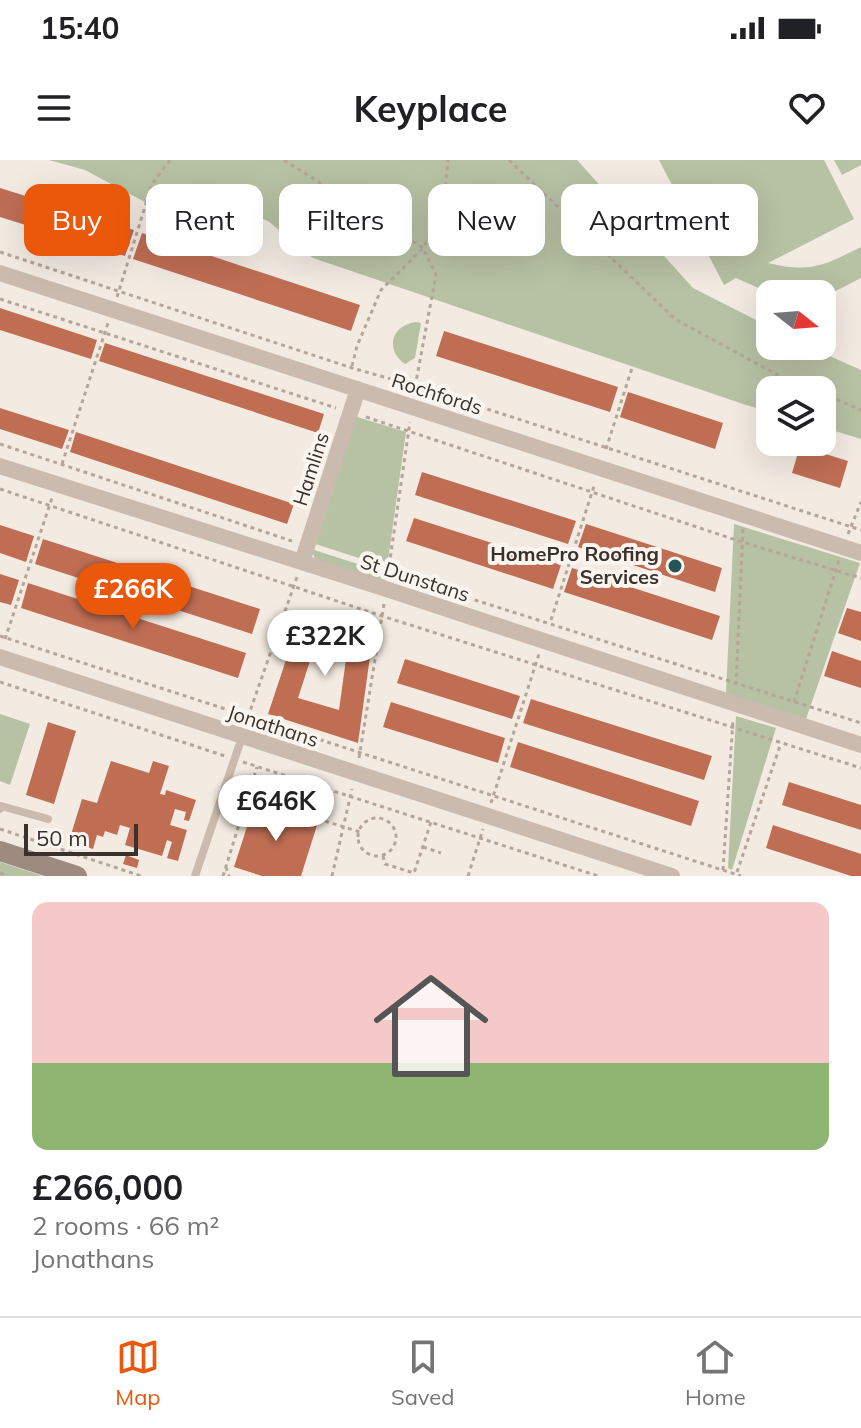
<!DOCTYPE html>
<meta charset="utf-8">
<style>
:root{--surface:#fff;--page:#f2f2f2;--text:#202124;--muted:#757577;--line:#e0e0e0;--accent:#ea580c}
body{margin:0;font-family:Mulish,sans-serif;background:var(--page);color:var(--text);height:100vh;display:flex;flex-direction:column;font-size:30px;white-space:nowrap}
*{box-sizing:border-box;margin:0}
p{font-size:26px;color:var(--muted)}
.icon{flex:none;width:44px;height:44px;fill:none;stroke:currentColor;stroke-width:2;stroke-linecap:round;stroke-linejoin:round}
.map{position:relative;height:716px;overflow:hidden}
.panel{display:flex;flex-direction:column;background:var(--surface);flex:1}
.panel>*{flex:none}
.banner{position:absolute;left:24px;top:24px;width:814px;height:72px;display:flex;gap:16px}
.needle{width:52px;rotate:107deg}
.tools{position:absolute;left:756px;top:120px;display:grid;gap:16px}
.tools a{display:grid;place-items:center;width:80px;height:80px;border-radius:16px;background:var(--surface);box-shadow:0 8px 32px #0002;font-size:40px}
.scale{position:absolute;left:24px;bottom:20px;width:114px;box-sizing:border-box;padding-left:8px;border:4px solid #3a302c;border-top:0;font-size:22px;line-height:28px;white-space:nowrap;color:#3a302c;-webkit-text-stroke:6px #faf5ef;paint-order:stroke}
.price{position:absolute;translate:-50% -68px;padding:0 18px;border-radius:28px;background:#fff;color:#222;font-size:26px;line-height:52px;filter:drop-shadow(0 2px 4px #0008)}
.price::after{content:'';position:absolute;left:50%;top:48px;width:24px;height:18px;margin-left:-12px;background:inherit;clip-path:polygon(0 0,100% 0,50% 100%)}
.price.active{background:var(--accent);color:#fff}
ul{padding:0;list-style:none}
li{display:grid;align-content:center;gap:16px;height:424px;padding:0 32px}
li+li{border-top:2px solid var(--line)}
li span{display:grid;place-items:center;height:248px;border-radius:16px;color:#555}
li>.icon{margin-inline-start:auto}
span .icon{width:144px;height:144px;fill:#fffc;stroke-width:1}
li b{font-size:34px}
.pill{padding:0 28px;border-radius:16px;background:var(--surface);box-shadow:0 8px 32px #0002;font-size:28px;line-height:72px}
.pill.active{background:var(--accent);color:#fff}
.status{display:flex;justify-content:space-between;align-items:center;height:56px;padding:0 40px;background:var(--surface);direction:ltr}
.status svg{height:22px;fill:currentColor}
header{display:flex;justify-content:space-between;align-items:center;height:104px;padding:0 32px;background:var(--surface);font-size:36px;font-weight:700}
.dock{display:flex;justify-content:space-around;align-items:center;height:112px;border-top:2px solid var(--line);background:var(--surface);font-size:22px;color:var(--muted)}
.dock a{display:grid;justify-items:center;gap:4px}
.dock .active{color:var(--accent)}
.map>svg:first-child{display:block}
.green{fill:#b7c1a3}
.building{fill:#bf6e54;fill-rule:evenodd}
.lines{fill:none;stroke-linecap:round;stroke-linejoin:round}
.path{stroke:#b6a599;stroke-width:3;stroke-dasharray:4 4;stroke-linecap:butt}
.lane{stroke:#cabbae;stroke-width:8}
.street{stroke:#cabbae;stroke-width:16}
.secondary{stroke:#9e8b80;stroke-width:20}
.poi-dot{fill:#245559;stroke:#faf5ef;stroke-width:3}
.labels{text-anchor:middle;stroke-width:8;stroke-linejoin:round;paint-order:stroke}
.street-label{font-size:20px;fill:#3a302c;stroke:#faf5ef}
.poi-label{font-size:20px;font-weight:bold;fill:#3a302c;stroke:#faf5ef;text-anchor:end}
</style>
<div class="status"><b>15:40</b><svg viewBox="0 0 49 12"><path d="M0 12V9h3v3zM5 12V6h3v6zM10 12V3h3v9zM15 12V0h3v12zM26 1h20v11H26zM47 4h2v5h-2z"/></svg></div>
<header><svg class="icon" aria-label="menu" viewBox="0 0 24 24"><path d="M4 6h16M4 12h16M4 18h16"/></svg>Keyplace<svg class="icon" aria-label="heart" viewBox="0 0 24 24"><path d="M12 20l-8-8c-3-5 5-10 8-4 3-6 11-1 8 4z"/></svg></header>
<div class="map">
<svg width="861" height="716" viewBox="0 0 861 716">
<rect width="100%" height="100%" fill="#f3ebe2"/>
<path class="green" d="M 49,0 L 577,0 L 693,128 L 770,167 L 770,186 L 807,186 L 861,210 L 861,279 L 822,267 L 822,230 L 770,230 L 770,252 L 746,245 L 313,98 L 268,61 L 224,44 L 154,47 L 85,10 Z
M 659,0 L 824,0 L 854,59 L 768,103 C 810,113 823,106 861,87 L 861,118 L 822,138 L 822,134 L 772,134 L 736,118 L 724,125 Z
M 834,0 L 861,0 L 861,5 L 842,15 Z
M 416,162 L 421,163 L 415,198 L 405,204 C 384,189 392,165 416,162 Z
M 354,256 L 406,272 L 387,407 L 312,383 Z
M 734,364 L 860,403 L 806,559 L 726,533 Z
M 311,389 L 386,413 L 385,426 L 316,401 Z
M 0,554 L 30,564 L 10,625 L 0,621 Z
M 736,556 L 776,568 L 732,710 L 728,708 Z
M 0,702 L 43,716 L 0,716 Z"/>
<path class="building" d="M 0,28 L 134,70 L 125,96 L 0,57 Z
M 142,73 L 360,145 L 351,171 L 133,99 Z
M 0,148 L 97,180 L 91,199 L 0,170 Z
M 444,171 L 618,227 L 610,252 L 436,196 Z
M 105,183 L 324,254 L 318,273 L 99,201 Z
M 628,232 L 723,263 L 715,289 L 620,257 Z
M 0,248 L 69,270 L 62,289 L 0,269 Z
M 76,272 L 294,344 L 287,364 L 70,292 Z
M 800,286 L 848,301 L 840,328 L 792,313 Z
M 422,312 L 576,361 L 568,384 L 415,335 Z
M 414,358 L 561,405 L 553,429 L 406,381 Z
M 586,364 L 722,408 L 715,432 L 578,387 Z
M 0,365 L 34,376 L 26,402 L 0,393 Z
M 43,379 L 260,449 L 252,474 L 35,404 Z
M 572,408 L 720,456 L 712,480 L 564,432 Z
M 0,414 L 19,420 L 11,445 L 0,442 Z
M 28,423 L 246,493 L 238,518 L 21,448 Z
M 847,448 L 861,452 L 861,481 L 838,473 Z
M 302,452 L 373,475 L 358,583 L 268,554 ZM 316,482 L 347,492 L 339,550 L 298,538 Z
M 832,491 L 861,501 L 861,528 L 824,516 Z
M 405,499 L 520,536 L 512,559 L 397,523 Z
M 531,539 L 712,596 L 704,620 L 523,563 Z
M 391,542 L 505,578 L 498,603 L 383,567 Z
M 48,562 L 76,571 L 54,644 L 26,635 Z
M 518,582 L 699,641 L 691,666 L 510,607 Z
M 111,601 L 149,613 L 153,601 L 169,606 L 160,634 L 165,635 L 166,630 L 196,640 L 189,661 L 184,660 L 186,652 L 175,649 L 170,665 L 187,670 L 178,701 L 167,698 L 172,682 L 167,680 L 162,696 L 125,685 L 130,668 L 120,665 L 117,675 L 105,671 L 103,677 L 97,675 L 93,689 L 69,681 L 82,639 L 97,643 Z
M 789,622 L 861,645 L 861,670 L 782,645 Z
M 255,642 L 318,662 L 301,716 L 262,716 L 234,707 Z
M 773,665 L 861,694 L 861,716 L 851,716 L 766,688 Z
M 126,695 L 139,700 L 137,708 L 123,704 Z"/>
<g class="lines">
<path class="path" d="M 284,0 L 423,88 L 436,115 L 415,227
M 509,0 L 675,159 L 776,214 L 814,230
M 0,92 L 352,208 L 416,226 L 861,370
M 117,137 L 152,24 L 170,0
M 0,139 L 336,248
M 352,206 L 357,186 L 381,130 L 423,88 L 443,51 L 448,0
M 822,233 L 861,250
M 366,257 L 742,382 L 861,418
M 0,284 L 292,381
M 606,289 L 633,205
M 62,304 L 108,163
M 0,329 L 382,456 L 861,608
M 848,374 L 861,342
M 388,413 L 410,262
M 406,418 L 861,563
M 551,460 L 595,323
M 0,476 L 741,716
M 5,479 L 52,338
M 0,522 L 225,596
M 736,525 L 743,368
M 794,542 L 839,400
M 248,557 L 297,417
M 359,598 L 384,444
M 243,602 L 598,716
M 491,643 L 539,494
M358 677a19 19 0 1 1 38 0a19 19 0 1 1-38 0Z
M 325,661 L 360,672
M 0,669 L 141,716
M 423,687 L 441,693
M 383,696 L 385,704 L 414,713 L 431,662
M 226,707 L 229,716
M 723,710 L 733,560
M 737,712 L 781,583
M 0,713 L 8,716
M 223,716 L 257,607
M 332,716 L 352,629
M 468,716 L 483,669"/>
<path class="lane" d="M 0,649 L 1,646 L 48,659
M 195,716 L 242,577"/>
<path class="street" d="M 0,113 L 861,393
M 0,306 L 386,429 L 861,585
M 302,402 L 358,229
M 0,497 L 672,716"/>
<path class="secondary" d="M 0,691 L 77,716"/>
</g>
<circle class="poi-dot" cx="675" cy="406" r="8"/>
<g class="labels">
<g class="street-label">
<text transform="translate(437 234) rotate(18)" y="7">Rochfords</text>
<text transform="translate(311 309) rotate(-72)" y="7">Hamlins</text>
<text transform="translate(415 418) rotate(18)" y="7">St Dunstans</text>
<text transform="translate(273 566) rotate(18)" y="7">Jonathans</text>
</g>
<g class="poi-label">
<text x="659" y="401">HomePro Roofing<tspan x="659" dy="23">Services</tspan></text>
</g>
</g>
</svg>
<div class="tools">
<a><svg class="needle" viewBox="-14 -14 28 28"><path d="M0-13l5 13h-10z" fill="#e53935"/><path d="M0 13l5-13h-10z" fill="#757577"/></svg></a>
<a><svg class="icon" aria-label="layers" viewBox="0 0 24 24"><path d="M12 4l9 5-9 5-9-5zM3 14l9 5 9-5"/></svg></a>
</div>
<div class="scale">50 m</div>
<b class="price active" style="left:133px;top:471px">£266K</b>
<b class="price" style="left:325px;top:518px">£322K</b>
<b class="price" style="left:276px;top:683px">£646K</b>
<div class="banner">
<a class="pill active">Buy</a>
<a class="pill">Rent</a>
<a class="pill">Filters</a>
<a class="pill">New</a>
<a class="pill">Apartment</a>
</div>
</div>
<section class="panel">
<ul>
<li><span style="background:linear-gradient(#f6c9c9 65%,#8fb573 0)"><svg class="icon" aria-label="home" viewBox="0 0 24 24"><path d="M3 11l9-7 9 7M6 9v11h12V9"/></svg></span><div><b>£266,000</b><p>2 rooms · 66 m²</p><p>Jonathans</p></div></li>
</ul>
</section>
<nav class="dock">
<a class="active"><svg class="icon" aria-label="map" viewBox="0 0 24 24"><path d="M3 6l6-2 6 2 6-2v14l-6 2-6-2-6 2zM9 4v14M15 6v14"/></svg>Map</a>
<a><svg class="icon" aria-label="saved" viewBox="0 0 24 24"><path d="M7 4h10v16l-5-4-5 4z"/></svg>Saved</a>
<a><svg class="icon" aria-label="home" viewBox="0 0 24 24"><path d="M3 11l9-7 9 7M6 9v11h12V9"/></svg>Home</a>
</nav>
